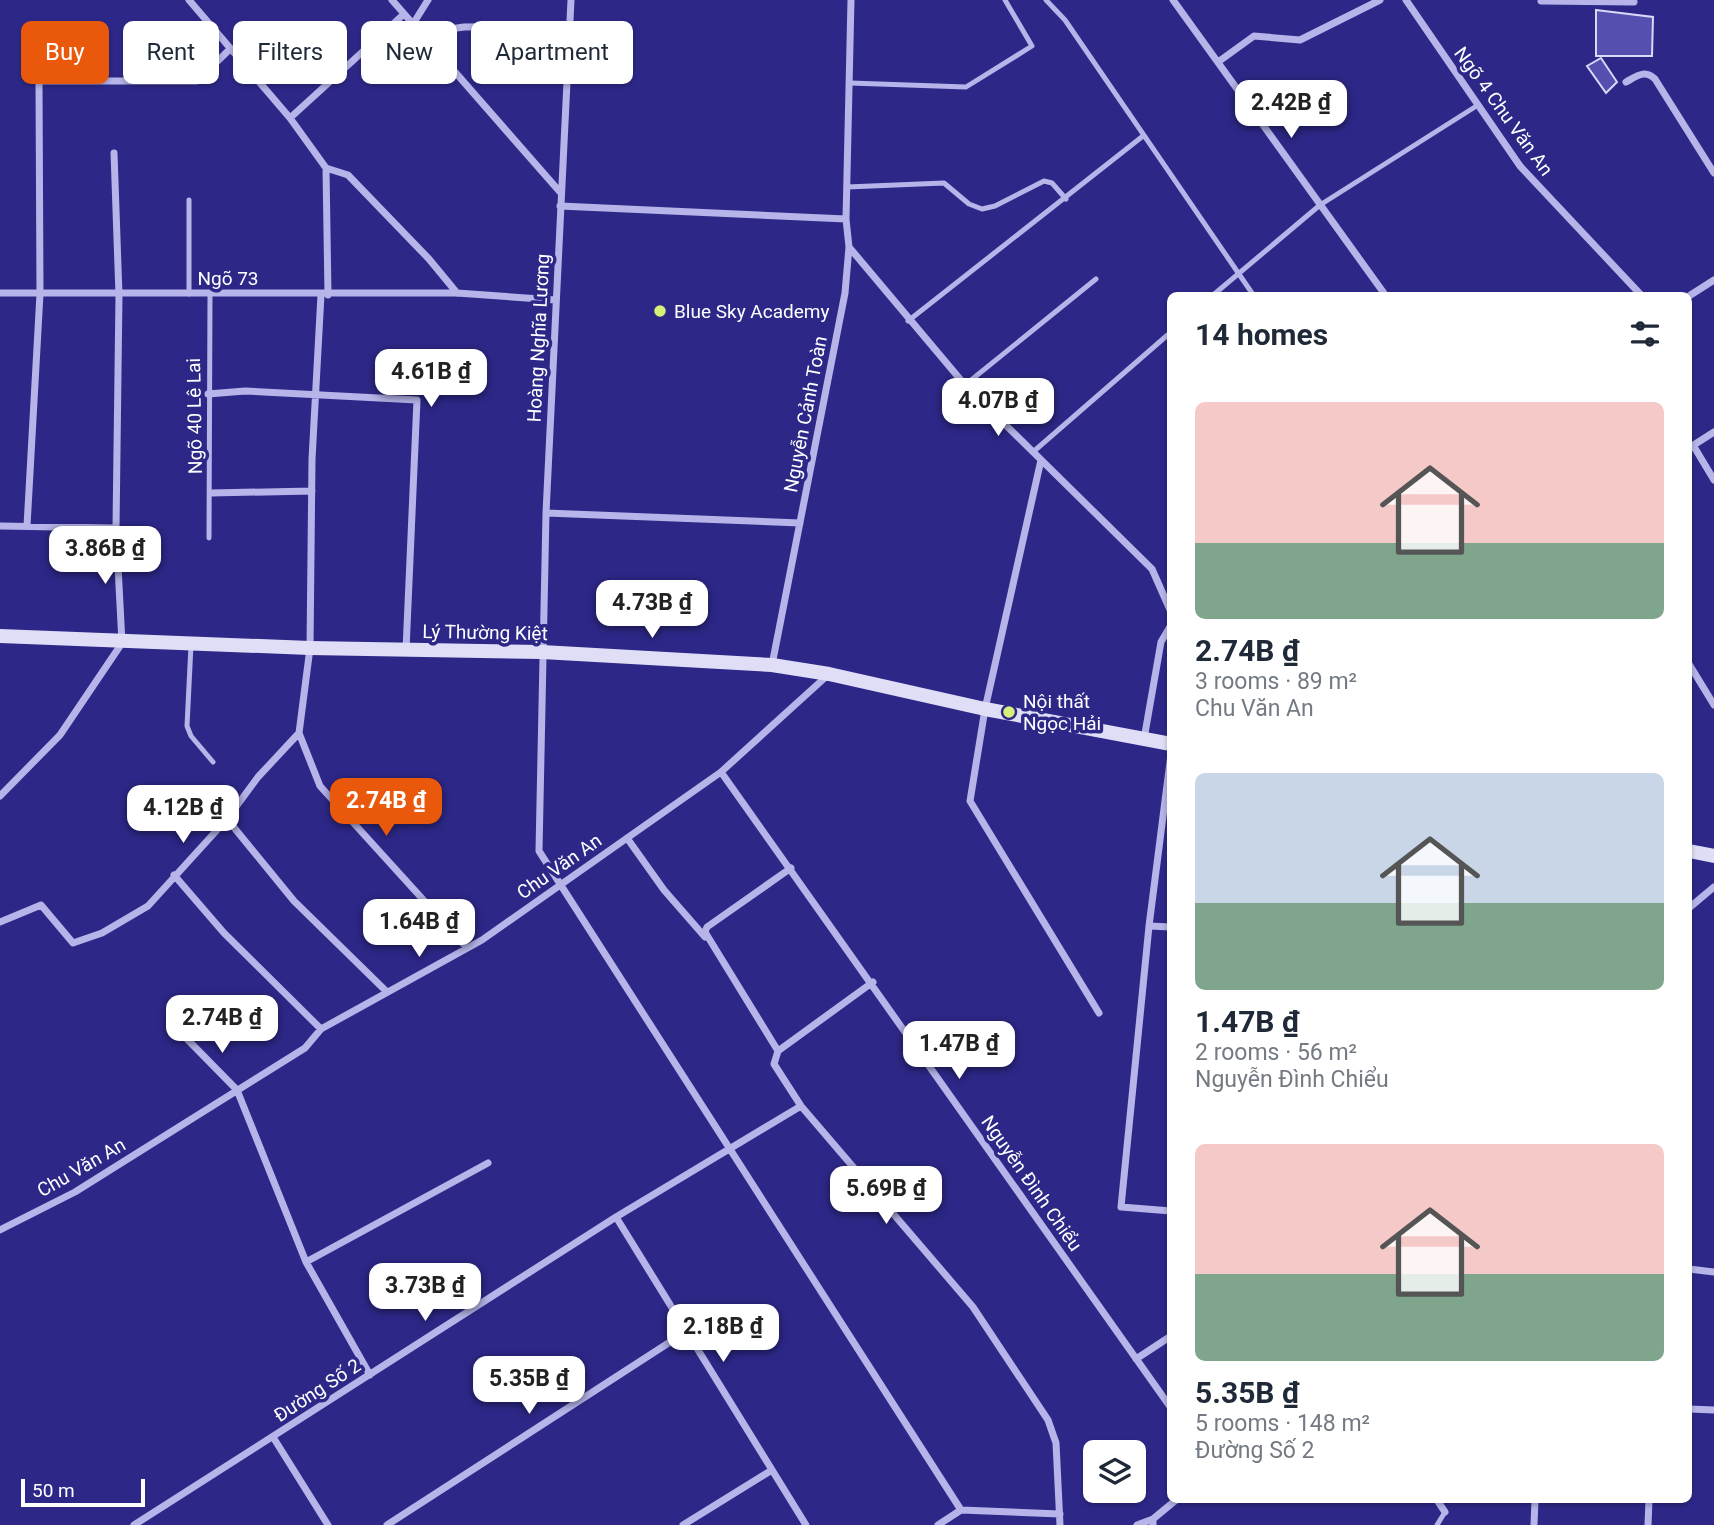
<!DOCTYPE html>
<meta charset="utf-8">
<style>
:root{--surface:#fff;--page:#f2f2f3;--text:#1f2937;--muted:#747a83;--accent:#ea580c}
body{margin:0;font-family:Roboto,sans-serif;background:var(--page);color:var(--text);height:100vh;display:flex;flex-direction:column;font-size:26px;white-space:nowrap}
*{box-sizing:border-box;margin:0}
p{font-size:23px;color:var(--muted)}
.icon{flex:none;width:38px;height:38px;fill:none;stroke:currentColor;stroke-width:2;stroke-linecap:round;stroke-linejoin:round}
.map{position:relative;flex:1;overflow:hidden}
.drawer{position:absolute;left:1167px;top:292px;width:525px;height:1211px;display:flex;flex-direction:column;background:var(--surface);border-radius:10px;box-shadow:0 2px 5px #0004}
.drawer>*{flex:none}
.hud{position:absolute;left:21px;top:21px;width:665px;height:63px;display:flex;gap:14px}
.fabs{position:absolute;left:1083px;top:1440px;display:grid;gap:14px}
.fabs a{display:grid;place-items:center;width:63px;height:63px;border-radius:10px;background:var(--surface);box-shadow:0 2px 5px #0004;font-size:35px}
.scale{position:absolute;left:21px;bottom:18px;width:124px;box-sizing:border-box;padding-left:7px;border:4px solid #fff;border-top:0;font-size:19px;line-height:24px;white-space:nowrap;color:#fff;-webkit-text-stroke:5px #2d2888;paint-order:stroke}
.price{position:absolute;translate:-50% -60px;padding:0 16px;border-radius:14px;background:#fff;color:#222;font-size:23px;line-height:46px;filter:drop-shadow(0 2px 4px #0008)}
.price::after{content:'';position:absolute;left:50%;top:42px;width:21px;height:16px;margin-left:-10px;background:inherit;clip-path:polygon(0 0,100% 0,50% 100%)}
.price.on{background:var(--accent);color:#fff}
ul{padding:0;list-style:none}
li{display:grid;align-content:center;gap:14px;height:371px;padding:0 28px}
li span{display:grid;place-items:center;height:217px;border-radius:10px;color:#555}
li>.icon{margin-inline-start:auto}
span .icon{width:126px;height:126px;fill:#fffc;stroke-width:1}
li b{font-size:30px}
h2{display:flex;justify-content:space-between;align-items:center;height:84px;padding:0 28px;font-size:30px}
.pill{padding:0 24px;border-radius:10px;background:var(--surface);box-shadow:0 2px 5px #0004;font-size:24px;line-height:63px}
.pill.on{background:var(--accent);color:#fff}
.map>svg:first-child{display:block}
.building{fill:#5550af;stroke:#d9d8f7;stroke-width:2}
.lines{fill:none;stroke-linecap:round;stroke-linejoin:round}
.lane{stroke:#b6b4e8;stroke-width:5}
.street{stroke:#b6b4e8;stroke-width:7}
.secondary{stroke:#e0def7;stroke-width:14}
.poi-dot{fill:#d8f07a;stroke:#2d2888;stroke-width:2.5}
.labels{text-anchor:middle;stroke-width:7;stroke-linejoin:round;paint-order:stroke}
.street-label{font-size:19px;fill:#fff;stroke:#2d2888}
.poi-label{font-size:19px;fill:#fff;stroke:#2d2888;text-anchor:start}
</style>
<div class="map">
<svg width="1714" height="1525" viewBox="0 0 1714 1525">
<rect width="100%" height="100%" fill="#2d2888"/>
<path class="building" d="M 1596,10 L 1653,17 L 1652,56 L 1596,56 Z
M 1601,58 L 1617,82 L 1606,93 L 1587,66 Z"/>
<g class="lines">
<path class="lane" d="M 1046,0 L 1065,20 L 1254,296
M 850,83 L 966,87 L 1032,46 L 1005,0
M 847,187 L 944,183 L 969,204 L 982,209 L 995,206 L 1044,181 L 1052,183 L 1066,199
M 189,200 L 189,294
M 1212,296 L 1320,205 L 1478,105
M 908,321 L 1143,136
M 965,385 L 1096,279
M 1033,452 L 1171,332
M 209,538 L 210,294
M 191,645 L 187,726 L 191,736 L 213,762
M 1437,1525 L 1445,1512"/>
<path class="street" d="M 189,0 L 290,118 L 326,168 L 348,175 L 429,259 L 457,293
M 392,0 L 560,192
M 571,0 L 546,513 L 539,851 L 961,1510
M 1173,0 L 1386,296
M 1406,0 L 1520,166 L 1642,296
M 1541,1 L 1634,2
M 413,24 L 428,0
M 421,33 L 464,27 L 569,26
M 1218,62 L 1254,36 L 1300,40 L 1380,0
M 1626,82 C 1637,76 1645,69 1655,79 L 1714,173
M 290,118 L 404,14
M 326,168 L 328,295
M 560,206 L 846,219
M 849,247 L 965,385 L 1152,569 L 1171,612
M 0,293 L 457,293 L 555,300
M 1689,296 L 1714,280
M 208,394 L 245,391 L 417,400 L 406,650
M 1693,445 L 1714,480
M 1689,448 L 1714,432
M 1041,460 L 985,709 L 970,801 L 1099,1013
M 211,493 L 312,491
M 546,513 L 800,523
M 0,526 L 116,528
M 27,526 L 40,294 L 39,81 L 197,81 L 229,50
M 1689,664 L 1714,705
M 772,665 L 845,293 L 849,247 L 846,219 L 851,0
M 299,733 L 320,786 L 467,948
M 1144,739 L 1161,642 L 1171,625
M 721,772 L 1171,1408
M 0,796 L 60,735 L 122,643 L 116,528 L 119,295 L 114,153
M 227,819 L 294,901 L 387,992
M 627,838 L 664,890 L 705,937
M 174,875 L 224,933 L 321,1029
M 1689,908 L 1714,887
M 0,922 L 41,905 L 73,943 L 102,933 L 148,906 L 227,819 L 258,777 L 299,733 L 310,648 L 312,459 L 321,295
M 1149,926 L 1171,754
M 1171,927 L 1149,926 L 1121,1207 L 1171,1211
M 873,982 L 778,1051 L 774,1064 L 801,1106 L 973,1307 L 1048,1420 L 1056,1443 L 1060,1525
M 187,1039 L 237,1090 L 306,1262 L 488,1163
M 778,1051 L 705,932 L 707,927 L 791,868
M 616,1217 L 806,1525
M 0,1230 L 75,1192 L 305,1048 L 321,1029 L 482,940 L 721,772 L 829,674
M 306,1262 L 370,1375
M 1689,1269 L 1714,1272
M 1136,1359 L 1171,1336
M 1689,1409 L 1714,1410
M 273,1437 L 328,1525
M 1437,1500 L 1445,1512
M 134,1525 L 616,1217 L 801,1106
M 387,1525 L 687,1331
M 683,1525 L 772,1470
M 938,1525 L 961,1510 L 1060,1514
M 1137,1525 L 1153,1519
M 1153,1525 L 1153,1519 L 1176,1500
M 1534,1525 L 1535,1500
M 1648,1525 L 1649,1500"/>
<path class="secondary" d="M 0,636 L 310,648 L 542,652 L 772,665 L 829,674 L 985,709 L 1171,744
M 1689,851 L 1714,856"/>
</g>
<g class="poi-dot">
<circle cx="660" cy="311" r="7"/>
<circle cx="1009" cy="712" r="7"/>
</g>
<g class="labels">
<g class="street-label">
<text transform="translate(1504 111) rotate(54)" y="7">Ngõ 4 Chu Văn An</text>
<text x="228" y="285">Ngõ 73</text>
<text transform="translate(538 338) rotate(-87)" y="7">Hoàng Nghĩa Lương</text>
<text transform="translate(805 414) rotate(-79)" y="7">Nguyễn Cảnh Toàn</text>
<text transform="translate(194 416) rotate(-91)" y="7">Ngõ 40 Lê Lai</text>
<text transform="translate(485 632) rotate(1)" y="7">Lý Thường Kiệt</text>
<text transform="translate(559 866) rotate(-35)" y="7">Chu Văn An</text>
<text transform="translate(81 1167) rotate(-30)" y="7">Chu Văn An</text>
<text transform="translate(1032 1183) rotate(55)" y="7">Nguyễn Đình Chiểu</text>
<text transform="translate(317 1390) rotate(-33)" y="7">Đường Số 2</text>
</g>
<g class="poi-label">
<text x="674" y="318">Blue Sky Academy</text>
<text x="1023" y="708">Nội thất<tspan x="1023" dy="22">Ngọc Hải</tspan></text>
</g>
</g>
</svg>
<div class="fabs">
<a><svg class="icon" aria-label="layers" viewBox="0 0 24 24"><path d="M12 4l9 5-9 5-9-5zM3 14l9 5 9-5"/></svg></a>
</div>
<div class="scale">50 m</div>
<b class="price" style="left:1291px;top:140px">2.42B ₫</b>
<b class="price" style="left:431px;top:409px">4.61B ₫</b>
<b class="price" style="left:998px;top:438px">4.07B ₫</b>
<b class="price" style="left:105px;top:586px">3.86B ₫</b>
<b class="price" style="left:652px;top:640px">4.73B ₫</b>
<b class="price on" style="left:386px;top:838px">2.74B ₫</b>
<b class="price" style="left:183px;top:845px">4.12B ₫</b>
<b class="price" style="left:419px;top:959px">1.64B ₫</b>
<b class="price" style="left:222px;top:1055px">2.74B ₫</b>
<b class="price" style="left:959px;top:1081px">1.47B ₫</b>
<b class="price" style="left:886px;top:1226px">5.69B ₫</b>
<b class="price" style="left:425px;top:1323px">3.73B ₫</b>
<b class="price" style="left:723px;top:1364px">2.18B ₫</b>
<b class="price" style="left:529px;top:1416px">5.35B ₫</b>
<div class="hud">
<a class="pill on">Buy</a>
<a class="pill">Rent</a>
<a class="pill">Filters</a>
<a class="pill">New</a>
<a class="pill">Apartment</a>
</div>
<section class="drawer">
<h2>14 homes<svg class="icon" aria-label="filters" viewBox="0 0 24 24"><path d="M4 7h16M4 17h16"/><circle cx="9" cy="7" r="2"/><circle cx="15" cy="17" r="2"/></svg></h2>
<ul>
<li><span style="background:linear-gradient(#f6c9c9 65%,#7fa58c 0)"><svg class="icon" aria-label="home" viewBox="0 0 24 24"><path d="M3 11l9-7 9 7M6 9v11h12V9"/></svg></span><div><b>2.74B ₫</b><p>3 rooms · 89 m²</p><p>Chu Văn An</p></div></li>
<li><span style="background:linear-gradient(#c9d6e8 60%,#7fa58c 0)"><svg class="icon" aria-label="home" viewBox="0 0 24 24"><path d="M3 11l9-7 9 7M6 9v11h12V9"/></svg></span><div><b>1.47B ₫</b><p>2 rooms · 56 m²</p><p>Nguyễn Đình Chiểu</p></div></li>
<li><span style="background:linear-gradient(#f6c9c9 60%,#7fa58c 0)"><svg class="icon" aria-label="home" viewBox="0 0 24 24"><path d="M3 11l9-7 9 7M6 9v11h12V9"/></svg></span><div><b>5.35B ₫</b><p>5 rooms · 148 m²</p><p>Đường Số 2</p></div></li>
</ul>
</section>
</div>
